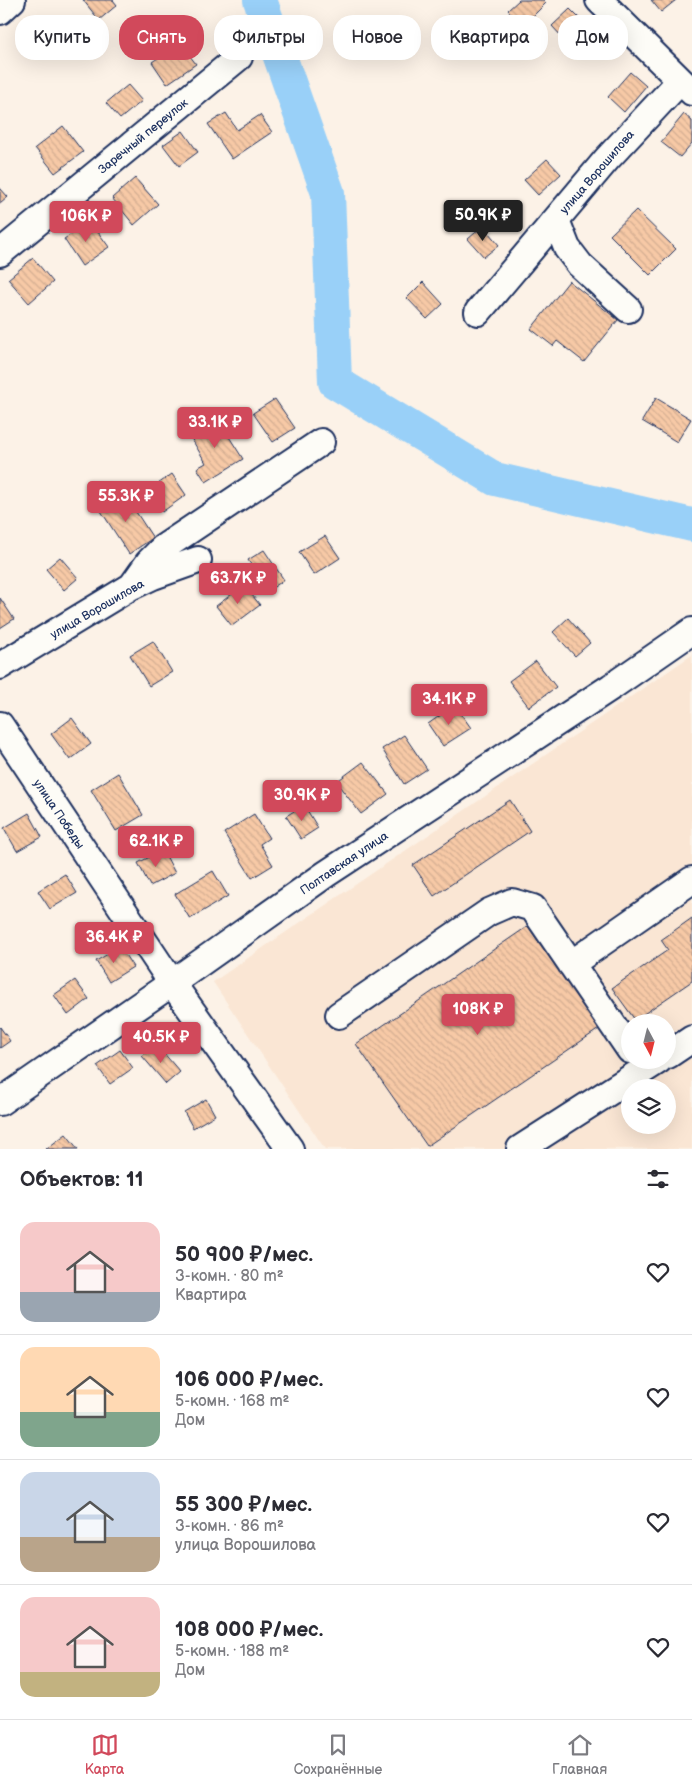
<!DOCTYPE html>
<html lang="ru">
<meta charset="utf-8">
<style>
:root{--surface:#fff;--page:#f2f2f3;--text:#2b2b33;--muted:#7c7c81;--line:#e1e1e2;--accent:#d1495b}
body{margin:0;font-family:"Balsamiq Sans",sans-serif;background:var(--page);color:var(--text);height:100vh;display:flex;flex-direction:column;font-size:19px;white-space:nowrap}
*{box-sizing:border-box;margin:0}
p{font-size:16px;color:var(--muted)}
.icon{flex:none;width:28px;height:28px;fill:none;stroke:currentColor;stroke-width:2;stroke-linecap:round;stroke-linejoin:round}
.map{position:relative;height:1149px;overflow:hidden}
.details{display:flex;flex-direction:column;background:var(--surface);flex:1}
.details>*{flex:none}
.guide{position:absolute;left:15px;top:15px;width:662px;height:45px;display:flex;gap:10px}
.needle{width:32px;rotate:173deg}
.buttons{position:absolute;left:621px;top:1014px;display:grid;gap:10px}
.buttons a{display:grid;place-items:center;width:55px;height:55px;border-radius:50%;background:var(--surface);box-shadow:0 5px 20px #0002;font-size:25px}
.price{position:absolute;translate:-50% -42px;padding:0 11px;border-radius:5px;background:var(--accent);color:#fff;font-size:16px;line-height:32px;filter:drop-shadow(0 1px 2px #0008)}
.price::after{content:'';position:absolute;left:50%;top:30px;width:15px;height:11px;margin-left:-8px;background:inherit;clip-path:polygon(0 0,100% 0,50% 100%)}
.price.selected{background:#222;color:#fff}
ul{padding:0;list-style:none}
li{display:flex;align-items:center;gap:15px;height:125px;padding:0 20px}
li+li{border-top:1px solid var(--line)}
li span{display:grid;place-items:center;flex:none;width:140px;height:100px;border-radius:15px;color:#555}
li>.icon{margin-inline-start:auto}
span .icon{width:60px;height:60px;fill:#fffc;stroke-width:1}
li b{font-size:21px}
h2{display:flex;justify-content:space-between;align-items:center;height:60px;padding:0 20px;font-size:21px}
.pill{padding:0 18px;border-radius:20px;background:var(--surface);box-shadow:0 5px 20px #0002;font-size:18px;line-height:45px}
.pill.selected{background:var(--accent);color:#fff}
.tab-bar{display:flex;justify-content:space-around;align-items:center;height:70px;border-top:1px solid var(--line);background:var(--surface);font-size:14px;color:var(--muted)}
.tab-bar a{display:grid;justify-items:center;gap:2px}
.tab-bar .selected{color:var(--accent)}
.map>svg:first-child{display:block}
.built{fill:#fae6d4;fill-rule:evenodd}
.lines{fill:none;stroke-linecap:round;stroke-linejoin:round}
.river{stroke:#99d0f8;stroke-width:34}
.building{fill:url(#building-back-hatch);stroke:#1b2f5e}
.minor-casing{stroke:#1b2f5e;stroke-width:30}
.minor{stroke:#fdfcf7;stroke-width:26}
.labels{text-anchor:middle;stroke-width:4.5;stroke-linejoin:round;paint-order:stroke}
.street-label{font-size:12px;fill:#1b2f5e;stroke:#fdfcf7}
</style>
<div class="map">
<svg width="692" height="1149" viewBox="0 0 692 1149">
<defs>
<pattern id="building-back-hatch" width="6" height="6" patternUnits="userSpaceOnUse" patternTransform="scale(1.25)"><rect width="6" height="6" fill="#f7c9a6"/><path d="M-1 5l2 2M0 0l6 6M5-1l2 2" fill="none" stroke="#d3ad91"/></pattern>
</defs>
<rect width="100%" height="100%" fill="#fcf2e7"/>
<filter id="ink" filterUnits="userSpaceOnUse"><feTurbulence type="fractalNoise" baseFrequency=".02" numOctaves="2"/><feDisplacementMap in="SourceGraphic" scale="10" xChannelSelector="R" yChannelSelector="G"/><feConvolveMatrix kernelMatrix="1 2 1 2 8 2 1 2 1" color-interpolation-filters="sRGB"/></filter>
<g filter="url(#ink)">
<path class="built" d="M 692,655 L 692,1149 L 325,1149 L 213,982 ZM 630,1022 L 668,1022 L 668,1060 L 630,1060 ZM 630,1088 L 668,1088 L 668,1125 L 630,1125 Z"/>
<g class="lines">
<path class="river" d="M 260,0 L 328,193 L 335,382 L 495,479 L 692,525"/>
</g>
<path class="building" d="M 83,0 L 113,0 L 117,5 L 99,20 Z
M 519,0 L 543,0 L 546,3 L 523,26 L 508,10 Z
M 651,0 L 676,0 L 661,12 Z
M 570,9 L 593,32 L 574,50 L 552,26 Z
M 38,24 L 53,41 L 38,54 L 23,37 Z
M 180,43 L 196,64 L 167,84 L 152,62 Z
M 630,72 L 646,86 L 624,112 L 608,97 Z
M 128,85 L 142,101 L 120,119 L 106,103 Z
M 226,113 L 237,130 L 260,115 L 272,132 L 232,159 L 208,124 Z
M 684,114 L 692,121 L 692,143 L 680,157 L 661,142 Z
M 63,126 L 83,152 L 55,173 L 35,148 Z
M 183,131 L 198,152 L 179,166 L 163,145 Z
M 547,159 L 561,174 L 538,195 L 524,180 Z
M 135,178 L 158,204 L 134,225 L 112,198 Z
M 0,188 L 8,197 L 0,204 Z
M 636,210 L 676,249 L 650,275 L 610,235 Z
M 90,221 L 109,247 L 82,266 L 64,239 Z
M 483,226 L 499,245 L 484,257 L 468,239 Z
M 33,258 L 53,282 L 29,303 L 8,279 Z
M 569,281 L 618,320 L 584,362 L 557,341 L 553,346 L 531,329 Z
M 423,282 L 443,304 L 427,319 L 407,298 Z
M 656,398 L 691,419 L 677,442 L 642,421 Z
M 275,399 L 295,428 L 273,442 L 253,413 Z
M 216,416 L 243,459 L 206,482 L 197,468 L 206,463 L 188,433 Z
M 172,474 L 186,495 L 162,512 L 148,491 Z
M 123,492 L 153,538 L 129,554 L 99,508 Z
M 325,536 L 340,558 L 314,575 L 299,552 Z
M 264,550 L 284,580 L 268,591 L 248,560 Z
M 60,557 L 78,578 L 64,590 L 46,569 Z
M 244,585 L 260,605 L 232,626 L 216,606 Z
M 0,598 L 14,619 L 0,628 Z
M 568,618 L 590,643 L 575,656 L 553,632 Z
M 153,641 L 172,672 L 149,686 L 130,655 Z
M 536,661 L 556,687 L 529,707 L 509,681 Z
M 455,705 L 471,728 L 443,746 L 428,724 Z
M 72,718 L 91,744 L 70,760 L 51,734 Z
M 404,735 L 427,769 L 404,784 L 382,749 Z
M 363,762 L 388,794 L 361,814 L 336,782 Z
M 118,773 L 143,815 L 116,831 L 91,790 Z
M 510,800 L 530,831 L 434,896 L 413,865 Z
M 304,805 L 318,828 L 301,839 L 286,816 Z
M 29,813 L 42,837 L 17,851 L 4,828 Z
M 254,814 L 269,838 L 260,844 L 273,865 L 252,878 L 224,833 Z
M 163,850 L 175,873 L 150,886 L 138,863 Z
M 213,871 L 228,896 L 190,919 L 175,894 Z
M 65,874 L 77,893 L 50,909 L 38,891 Z
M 692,918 L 692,981 L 635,1020 L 612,988 L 668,950 L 661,940 Z
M 528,926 L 599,1029 L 427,1146 L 356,1044 Z
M 120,947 L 133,967 L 109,982 L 96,961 Z
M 75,980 L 89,999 L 68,1015 L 54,995 Z
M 0,1027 L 10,1041 L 0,1048 Z
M 156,1044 L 180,1072 L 166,1084 L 142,1056 Z
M 120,1050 L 133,1068 L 110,1084 L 97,1066 Z
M 206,1099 L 215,1115 L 193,1128 L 184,1112 Z
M 66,1134 L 78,1149 L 46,1149 Z"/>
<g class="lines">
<defs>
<path id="minor" d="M 599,0 L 692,92
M 0,11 L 12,0
M 556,220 L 567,248 L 580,265 L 628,309
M 0,253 L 239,57
M 478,312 L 607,159 L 680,81
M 132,586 L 149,562 L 163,548 L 321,442
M 0,666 L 132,586 L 153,576 L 198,560
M 0,725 L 172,983 L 290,1149
M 571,964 L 692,880
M 339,1015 L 489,912 L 512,902 L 533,908 L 630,1050
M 668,1055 L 692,1039
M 0,1102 L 172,983 L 326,874 L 611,687 L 692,631
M 520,1149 L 659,1060"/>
</defs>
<use href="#minor" class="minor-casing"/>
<use href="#minor" class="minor"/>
</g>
</g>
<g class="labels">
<g class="street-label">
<text transform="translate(143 136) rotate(-39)" y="4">Заречный переулок</text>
<text transform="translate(597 172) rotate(-49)" y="4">улица Ворошилова</text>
<text transform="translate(97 609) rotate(-30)" y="4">улица Ворошилова</text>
<text transform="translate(59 814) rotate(56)" y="4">улица Победы</text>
<text transform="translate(344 863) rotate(-34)" y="4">Полтавская улица</text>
</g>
</g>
</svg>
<div class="buttons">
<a><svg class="needle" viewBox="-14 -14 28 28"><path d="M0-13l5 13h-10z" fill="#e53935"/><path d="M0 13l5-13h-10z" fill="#7c7c81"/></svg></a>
<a><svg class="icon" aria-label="layers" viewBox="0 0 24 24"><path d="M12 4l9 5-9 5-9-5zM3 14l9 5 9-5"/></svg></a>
</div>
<b class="price selected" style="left:483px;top:242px">50.9K ₽</b>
<b class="price" style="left:86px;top:243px">106K ₽</b>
<b class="price" style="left:215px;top:449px">33.1K ₽</b>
<b class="price" style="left:126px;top:523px">55.3K ₽</b>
<b class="price" style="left:238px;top:605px">63.7K ₽</b>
<b class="price" style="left:449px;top:726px">34.1K ₽</b>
<b class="price" style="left:302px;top:822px">30.9K ₽</b>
<b class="price" style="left:156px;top:868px">62.1K ₽</b>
<b class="price" style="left:114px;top:964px">36.4K ₽</b>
<b class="price" style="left:478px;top:1036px">108K ₽</b>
<b class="price" style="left:161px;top:1064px">40.5K ₽</b>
<div class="guide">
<a class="pill">Купить</a>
<a class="pill selected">Снять</a>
<a class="pill">Фильтры</a>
<a class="pill">Новое</a>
<a class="pill">Квартира</a>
<a class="pill">Дом</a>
</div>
</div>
<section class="details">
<h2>Объектов: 11<svg class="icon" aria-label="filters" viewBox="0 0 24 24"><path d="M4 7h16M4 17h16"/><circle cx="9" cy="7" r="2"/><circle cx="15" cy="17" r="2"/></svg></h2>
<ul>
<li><span style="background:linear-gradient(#f6c9c9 70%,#9aa5b1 0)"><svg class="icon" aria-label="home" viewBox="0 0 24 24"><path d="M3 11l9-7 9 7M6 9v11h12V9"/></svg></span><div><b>50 900 ₽/мес.</b><p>3-комн. · 80 m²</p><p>Квартира</p></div><svg class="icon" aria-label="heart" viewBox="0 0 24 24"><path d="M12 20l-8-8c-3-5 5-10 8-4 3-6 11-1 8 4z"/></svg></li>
<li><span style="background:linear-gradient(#ffd9b3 65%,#7fa58c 0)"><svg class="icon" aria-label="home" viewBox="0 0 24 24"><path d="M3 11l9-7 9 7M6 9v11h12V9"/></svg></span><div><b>106 000 ₽/мес.</b><p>5-комн. · 168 m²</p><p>Дом</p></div><svg class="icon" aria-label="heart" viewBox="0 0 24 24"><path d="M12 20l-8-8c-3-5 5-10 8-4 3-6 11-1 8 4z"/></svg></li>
<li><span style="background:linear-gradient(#c9d6e8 65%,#b9a48a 0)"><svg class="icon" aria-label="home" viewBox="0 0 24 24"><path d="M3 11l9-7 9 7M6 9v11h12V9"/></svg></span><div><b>55 300 ₽/мес.</b><p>3-комн. · 86 m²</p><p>улица Ворошилова</p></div><svg class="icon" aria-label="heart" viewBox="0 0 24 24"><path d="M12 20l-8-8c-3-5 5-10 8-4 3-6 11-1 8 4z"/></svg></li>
<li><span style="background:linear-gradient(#f6c9c9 75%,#c2b280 0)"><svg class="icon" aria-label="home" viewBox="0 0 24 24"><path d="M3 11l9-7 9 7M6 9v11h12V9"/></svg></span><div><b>108 000 ₽/мес.</b><p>5-комн. · 188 m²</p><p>Дом</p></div><svg class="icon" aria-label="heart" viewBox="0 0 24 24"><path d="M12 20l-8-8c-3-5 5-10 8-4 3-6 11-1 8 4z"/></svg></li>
</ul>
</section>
<nav class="tab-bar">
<a class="selected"><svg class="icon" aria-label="map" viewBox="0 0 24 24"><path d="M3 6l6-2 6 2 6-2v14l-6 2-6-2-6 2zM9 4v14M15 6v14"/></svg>Карта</a>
<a><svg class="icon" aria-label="saved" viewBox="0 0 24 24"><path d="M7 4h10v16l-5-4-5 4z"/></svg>Сохранённые</a>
<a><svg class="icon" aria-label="home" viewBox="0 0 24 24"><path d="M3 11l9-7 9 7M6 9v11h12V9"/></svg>Главная</a>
</nav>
